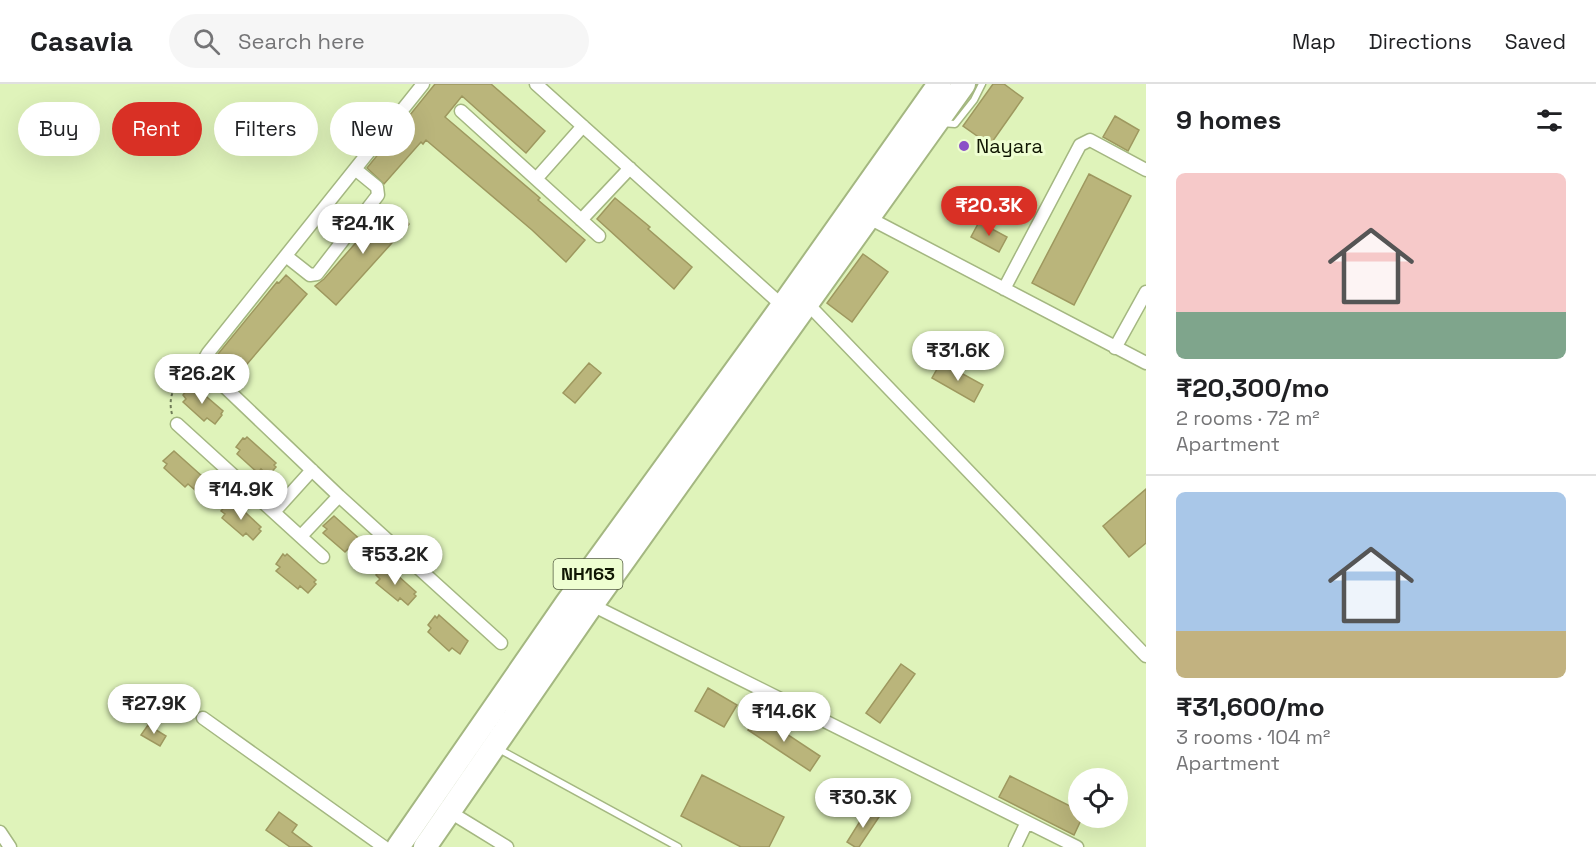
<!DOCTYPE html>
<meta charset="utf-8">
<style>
:root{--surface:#fff;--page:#f6f6f6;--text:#202124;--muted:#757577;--line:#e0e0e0;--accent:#d93025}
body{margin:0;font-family:"Space Grotesk",sans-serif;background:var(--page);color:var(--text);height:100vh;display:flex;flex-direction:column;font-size:22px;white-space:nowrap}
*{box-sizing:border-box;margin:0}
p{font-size:20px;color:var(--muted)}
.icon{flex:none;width:33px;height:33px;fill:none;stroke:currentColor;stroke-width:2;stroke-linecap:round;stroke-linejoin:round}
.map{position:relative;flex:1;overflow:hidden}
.panel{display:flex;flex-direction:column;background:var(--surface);width:450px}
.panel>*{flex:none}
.hud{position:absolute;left:18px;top:18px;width:570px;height:54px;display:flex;gap:12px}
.buttons{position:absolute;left:1068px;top:684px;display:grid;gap:12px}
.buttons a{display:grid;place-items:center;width:60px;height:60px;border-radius:50%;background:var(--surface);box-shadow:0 6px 24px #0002;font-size:30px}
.price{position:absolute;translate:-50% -51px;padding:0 14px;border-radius:21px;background:#fff;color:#222;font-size:20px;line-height:39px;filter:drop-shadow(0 2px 3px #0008)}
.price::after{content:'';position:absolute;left:50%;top:36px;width:18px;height:14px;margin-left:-9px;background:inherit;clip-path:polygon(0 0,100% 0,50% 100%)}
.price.selected{background:var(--accent);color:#fff}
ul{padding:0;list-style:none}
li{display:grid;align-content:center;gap:12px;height:318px;padding:0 30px}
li+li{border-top:2px solid var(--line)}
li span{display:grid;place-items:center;height:186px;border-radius:9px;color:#555}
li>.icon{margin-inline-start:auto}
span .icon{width:108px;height:108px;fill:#fffc;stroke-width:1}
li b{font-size:26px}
h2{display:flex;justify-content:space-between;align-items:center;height:72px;padding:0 30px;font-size:26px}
.pill{padding:0 21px;border-radius:27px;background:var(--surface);box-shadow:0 6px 24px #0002;font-size:21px;line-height:54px}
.pill.selected{background:var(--accent);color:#fff}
header{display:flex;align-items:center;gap:36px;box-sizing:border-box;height:84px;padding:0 30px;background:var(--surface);border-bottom:2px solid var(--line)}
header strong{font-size:28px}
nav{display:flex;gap:33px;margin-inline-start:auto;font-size:21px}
.search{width:420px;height:54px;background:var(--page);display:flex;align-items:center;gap:15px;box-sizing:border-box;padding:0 21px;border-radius:33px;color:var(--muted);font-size:22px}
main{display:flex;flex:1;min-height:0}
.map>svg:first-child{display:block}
.building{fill:#bab57b;stroke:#9e985f;stroke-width:1.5}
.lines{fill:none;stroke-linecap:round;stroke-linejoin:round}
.lane-casing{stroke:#a4b781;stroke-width:9}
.street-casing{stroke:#a4b781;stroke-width:15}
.highway-casing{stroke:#a4b781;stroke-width:26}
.path{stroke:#707c58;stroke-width:2;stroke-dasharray:3 3;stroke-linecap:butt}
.lane{stroke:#fff;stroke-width:6}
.street{stroke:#fff;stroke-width:12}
.highway{stroke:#fff;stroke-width:22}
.poi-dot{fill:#8b51c7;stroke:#eefed1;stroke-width:2}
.labels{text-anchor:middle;stroke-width:6;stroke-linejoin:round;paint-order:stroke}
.shield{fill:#eefed1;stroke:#535c41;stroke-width:1.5}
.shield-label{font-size:18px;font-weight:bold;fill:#101603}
.poi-label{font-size:20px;fill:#101603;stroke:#eefed1;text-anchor:start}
</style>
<header>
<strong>Casavia</strong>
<div class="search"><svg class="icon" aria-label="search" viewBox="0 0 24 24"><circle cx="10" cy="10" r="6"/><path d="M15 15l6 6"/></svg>Search here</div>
<nav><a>Map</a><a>Directions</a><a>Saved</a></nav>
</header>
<main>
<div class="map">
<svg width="1146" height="763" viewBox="0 0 1146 763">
<rect width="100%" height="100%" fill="#dff3ba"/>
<path class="building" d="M 435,0 L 491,0 L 545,47 L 526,69 L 462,12 L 445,33 L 540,114 L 538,116 L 585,156 L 566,178 L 532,146 L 426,56 L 423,60 L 421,58 L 384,100 L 367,84 Z
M 993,0 L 1004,0 L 1023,14 L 990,61 L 963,42 Z
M 1115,32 L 1139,46 L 1128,67 L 1103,53 Z
M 1089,90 L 1131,112 L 1074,221 L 1032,199 Z
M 615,114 L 650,143 L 648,145 L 692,183 L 674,205 L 597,135 Z
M 389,121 L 409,140 L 336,221 L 315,202 L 324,195 Z
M 979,138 L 1007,153 L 999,168 L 971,153 Z
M 863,170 L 888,188 L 852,238 L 827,219 Z
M 286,191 L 307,210 L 236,293 L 214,275 L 277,198 L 279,199 Z
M 941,278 L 983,301 L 974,318 L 932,294 Z
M 589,279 L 601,289 L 575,319 L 563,309 Z
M 190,302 L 192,304 L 194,302 L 223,327 L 221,330 L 222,331 L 215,340 L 207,334 L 204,337 L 183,318 L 186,315 L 183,311 Z
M 247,353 L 276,379 L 274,381 L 276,383 L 268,392 L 261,385 L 258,389 L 237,370 L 240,366 L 236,363 L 243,354 L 245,355 Z
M 174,367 L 203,393 L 201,395 L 203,397 L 195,406 L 188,400 L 185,403 L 164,384 L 167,380 L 163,377 Z
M 1146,405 L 1146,459 L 1129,473 L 1103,442 Z
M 233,417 L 261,443 L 259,445 L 261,447 L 253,456 L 246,449 L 243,452 L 222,434 L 225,430 L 221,427 L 229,418 L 231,419 Z
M 334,432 L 363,458 L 361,461 L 363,462 L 355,471 L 348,465 L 345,468 L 323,449 L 327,445 L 323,442 Z
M 283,470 L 285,472 L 287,470 L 316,496 L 314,498 L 316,500 L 308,509 L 300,502 L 298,505 L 276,487 L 280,483 L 276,480 Z
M 383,482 L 385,484 L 387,482 L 416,508 L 414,510 L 416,512 L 408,521 L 400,514 L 398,517 L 376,499 L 380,495 L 376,491 Z
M 439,531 L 468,557 L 460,570 L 452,564 L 449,567 L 428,548 L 431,544 L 428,541 L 435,532 L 437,534 Z
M 901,580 L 915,590 L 880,639 L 866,629 Z
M 708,604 L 737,621 L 724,643 L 695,627 Z
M 758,631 L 820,672 L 810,687 L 748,646 Z
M 148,641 L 166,652 L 160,662 L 141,651 Z
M 702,691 L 784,733 L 769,763 L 741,763 L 681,732 Z
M 1010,692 L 1078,726 L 1078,734 L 1082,734 L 1074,751 L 999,713 Z
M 867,726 L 879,733 L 859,763 L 855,763 L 847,758 Z
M 279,728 L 297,741 L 292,748 L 312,763 L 290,763 L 266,746 Z"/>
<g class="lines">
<defs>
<path id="lane" d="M 941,39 L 955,40 L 974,16 L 982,0
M 497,664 L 678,763"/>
<path id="street" d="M 423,0 L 208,269 L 203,278 L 209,288 L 339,412 L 501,559
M 536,0 L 785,224
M 461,27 L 599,152
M 536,95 L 583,42
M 869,134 L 1146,279
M 581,136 L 630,84
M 286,172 L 310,191 L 317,190 L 378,111 L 377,103 L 355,85
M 1004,205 L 1080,61 L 1090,56 L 1146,86
M 804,216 L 1146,572
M 1115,264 L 1146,208
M 177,340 L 323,473
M 274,428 L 312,386
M 301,452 L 339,412
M 592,521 L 1077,763
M 203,634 L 384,763
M 450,728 L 507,763
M 0,748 L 10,763
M 1015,763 L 1027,738"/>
<path id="highway" d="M 398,763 L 566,520 L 783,221 L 939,0
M 425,763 L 587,528 L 964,0"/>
</defs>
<use href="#lane" class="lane-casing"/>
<use href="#street" class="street-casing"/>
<use href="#highway" class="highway-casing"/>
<path class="path" d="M 172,330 C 167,312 176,293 194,287"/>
<use href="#lane" class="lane"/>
<use href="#street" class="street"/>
<use href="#highway" class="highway"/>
</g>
<circle class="poi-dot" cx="964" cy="62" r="6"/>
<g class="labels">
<rect class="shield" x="553.5" y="475" width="69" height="30" rx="4.5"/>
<g class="shield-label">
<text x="588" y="496">NH163</text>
</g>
<g class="poi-label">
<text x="976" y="69">Nayara</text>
</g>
</g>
</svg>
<div class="buttons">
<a><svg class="icon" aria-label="locate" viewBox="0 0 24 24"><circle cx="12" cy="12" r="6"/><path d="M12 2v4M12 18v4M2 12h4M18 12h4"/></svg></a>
</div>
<b class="price selected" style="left:989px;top:153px">₹20.3K</b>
<b class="price" style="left:363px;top:171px">₹24.1K</b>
<b class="price" style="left:958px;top:298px">₹31.6K</b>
<b class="price" style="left:202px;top:321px">₹26.2K</b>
<b class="price" style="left:241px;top:437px">₹14.9K</b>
<b class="price" style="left:395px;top:502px">₹53.2K</b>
<b class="price" style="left:154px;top:651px">₹27.9K</b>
<b class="price" style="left:784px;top:659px">₹14.6K</b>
<b class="price" style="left:863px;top:745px">₹30.3K</b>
<div class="hud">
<a class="pill">Buy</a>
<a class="pill selected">Rent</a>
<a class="pill">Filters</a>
<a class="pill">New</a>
</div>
</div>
<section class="panel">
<h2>9 homes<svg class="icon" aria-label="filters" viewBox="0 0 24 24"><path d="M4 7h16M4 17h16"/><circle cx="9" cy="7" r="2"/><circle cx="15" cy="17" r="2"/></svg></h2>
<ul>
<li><span style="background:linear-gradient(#f6c9c9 75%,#7fa58c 0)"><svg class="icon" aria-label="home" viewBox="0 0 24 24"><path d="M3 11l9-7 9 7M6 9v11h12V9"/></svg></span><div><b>₹20,300/mo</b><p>2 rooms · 72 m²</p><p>Apartment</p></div></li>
<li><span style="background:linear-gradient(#a9c7e8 75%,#c2b280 0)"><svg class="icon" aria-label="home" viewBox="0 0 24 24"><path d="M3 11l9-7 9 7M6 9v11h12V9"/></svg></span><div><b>₹31,600/mo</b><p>3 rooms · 104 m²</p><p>Apartment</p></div></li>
</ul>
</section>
</main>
